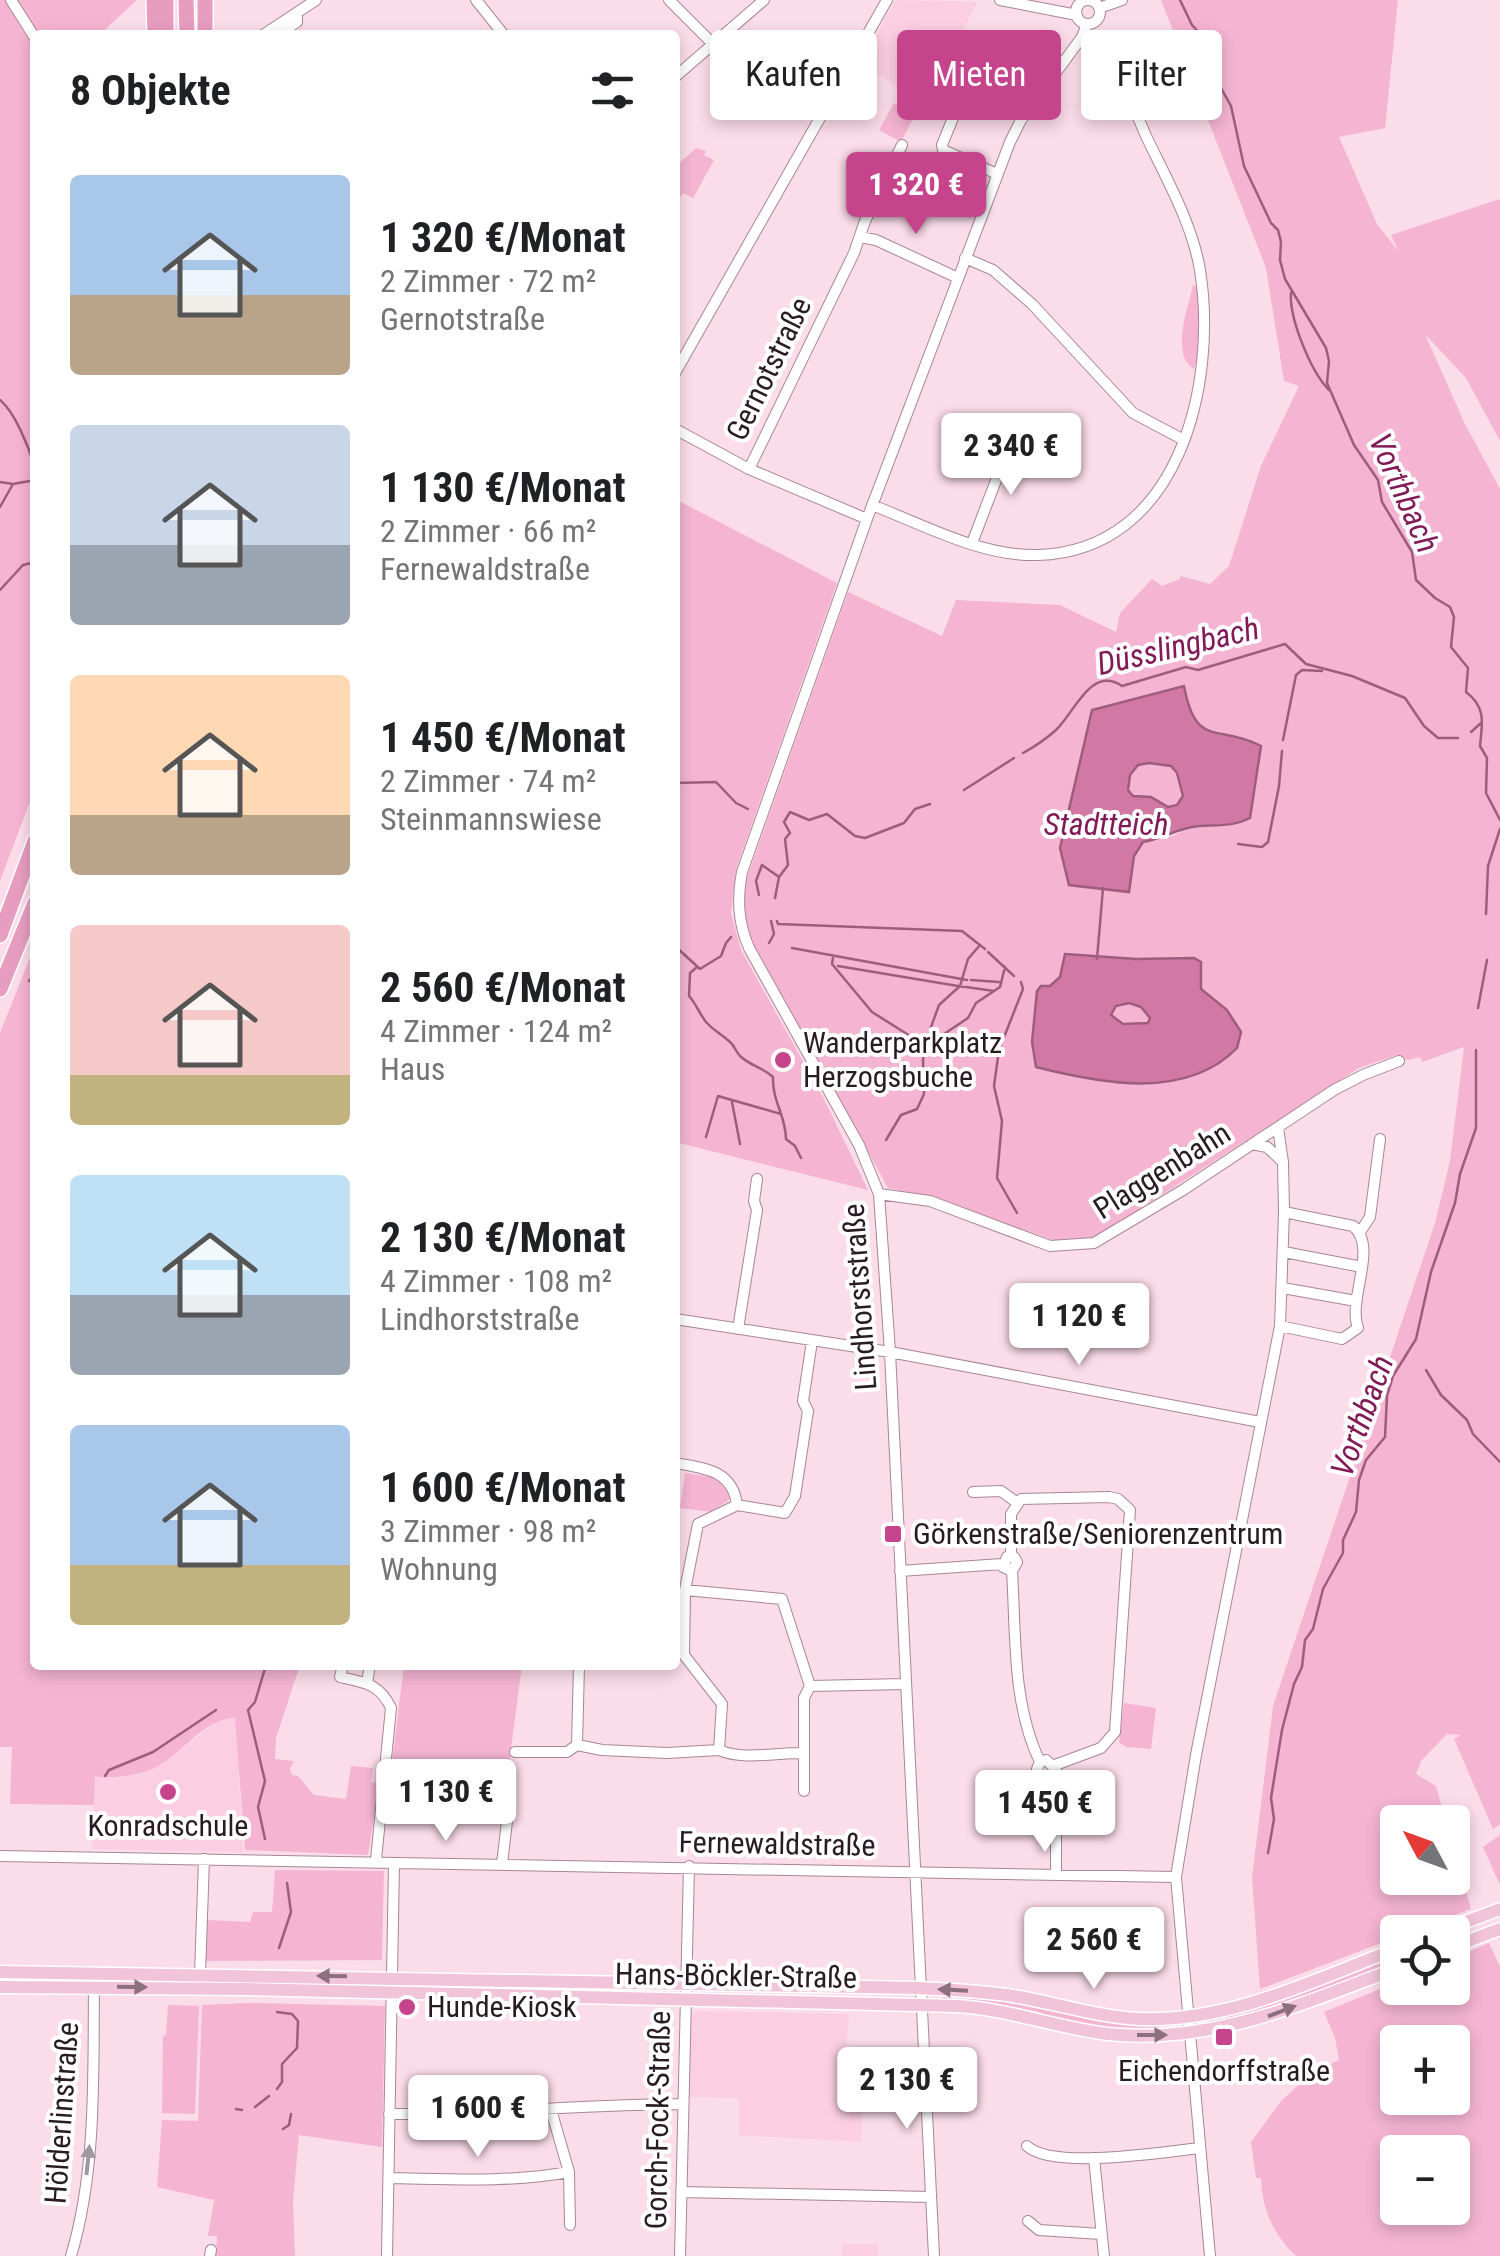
<!DOCTYPE html>
<html lang="de">
<meta charset="utf-8">
<style>
:root{--surface:#fff;--page:#f6f6f6;--text:#202124;--muted:#757577;--accent:#c6448b}
body{margin:0;font-family:"Roboto Condensed",sans-serif;background:var(--page);color:var(--text);height:100vh;display:flex;flex-direction:column;font-size:38px;white-space:nowrap}
*{box-sizing:border-box;margin:0}
p{font-size:32px;color:var(--muted)}
.icon{flex:none;width:55px;height:55px;fill:none;stroke:currentColor;stroke-width:2;stroke-linecap:round;stroke-linejoin:round}
.map{position:relative;flex:1;overflow:hidden}
.sheet{position:absolute;left:30px;top:30px;width:650px;height:1640px;display:flex;flex-direction:column;background:var(--surface);border-radius:10px;box-shadow:0 5px 15px #0003}
.sheet>*{flex:none}
.hud{position:absolute;left:710px;top:30px;width:640px;height:90px;display:flex;gap:20px}
.needle{width:65px;rotate:311deg}
.controls{position:absolute;left:1380px;top:1805px;display:grid;gap:20px}
.controls a{display:grid;place-items:center;width:90px;height:90px;border-radius:10px;background:var(--surface);box-shadow:0 5px 15px #0003;font-size:50px}
.price{position:absolute;translate:-50% -85px;padding:0 22px;border-radius:10px;background:#fff;color:#222;font-size:32px;line-height:65px;filter:drop-shadow(0 2px 5px #0008)}
.price::after{content:'';position:absolute;left:50%;top:60px;width:30px;height:22px;margin-left:-15px;background:inherit;clip-path:polygon(0 0,100% 0,50% 100%)}
.price.selected{background:var(--accent);color:#fff}
ul{padding:0;list-style:none}
li{display:flex;align-items:center;gap:30px;height:250px;padding:0 40px}
li span{display:grid;place-items:center;flex:none;width:280px;height:200px;border-radius:10px;color:#555}
li>.icon{margin-inline-start:auto}
span .icon{width:120px;height:120px;fill:#fffc;stroke-width:1}
li b{font-size:42px}
h2{display:flex;justify-content:space-between;align-items:center;height:120px;padding:0 40px;font-size:42px}
.tag{padding:0 35px;border-radius:10px;background:var(--surface);box-shadow:0 5px 15px #0003;font-size:35px;line-height:90px}
.tag.selected{background:var(--accent);color:#fff}
.map>svg:first-child{display:block}
.built{fill:#fbcee2}
.green{fill:#f4b4d2;fill-rule:evenodd}
.water{fill:#d179a4;stroke:#9f5d7d;stroke-width:2.5;fill-rule:evenodd}
.lines{fill:none;stroke-linecap:round;stroke-linejoin:round}
.stream{stroke:#9f5d7d;stroke-width:2.5}
.minor-casing{stroke:#a88695;stroke-width:12}
.major-casing{stroke:#fff;stroke-width:15}
.highway-casing{stroke:#fff;stroke-width:18}
.minor{stroke:#fff;stroke-width:10}
.major{stroke:#f1c4d9;stroke-width:12}
.highway{stroke:#e79dc0;stroke-width:15}
.oneway{fill:#8d707e}
.oneway2{fill:#9f989c}
.poi-dot{fill:#c6448b;stroke:#fff;stroke-width:4}
.labels{text-anchor:middle;stroke-width:8;stroke-linejoin:round;paint-order:stroke}
.street-label{font-size:30px;fill:#291b22;stroke:#fff}
.poi-label{font-size:30px;fill:#291b22;stroke:#fff;text-anchor:start}
.water-label{font-size:32px;font-style:italic;fill:#821a57;stroke:#fff}
</style>
<div class="map">
<svg width="1500" height="2256" viewBox="0 0 1500 2256">
<rect width="100%" height="100%" fill="#fbdce9"/>
<path class="built" d="M 896,0 L 977,2 L 927,103 L 860,64 Z
M 236,1718 L 243,1852 L 92,1849 L 95,1776 L 161,1765 L 220,1719 Z
M 698,2011 L 849,2014 L 846,2050 L 867,2051 L 870,2054 L 913,2053 L 914,2075 L 899,2069 L 864,2069 L 861,2142 L 739,2135 L 739,2098 L 689,2097 L 690,2017 Z
M 842,2244 L 878,2244 L 878,2256 L 842,2256 Z"/>
<path class="green" d="M 0,0 L 5,0 L 35,49 L 35,788 L 0,881 Z
M 17,0 L 137,0 L 99,35 L 38,35 Z
M 1161,0 L 1398,0 L 1385,128 L 1339,137 L 1377,224 L 1399,252 L 1391,235 L 1500,199 L 1500,441 L 1466,378 L 1425,334 L 1464,422 L 1500,489 L 1500,1824 L 1493,1829 L 1454,1739 L 1461,1735 L 1447,1734 L 1421,1761 L 1416,1774 L 1436,1786 L 1446,1822 L 1398,1822 L 1398,1878 L 1452,1878 L 1453,1844 L 1471,1909 L 1409,1932 L 1398,1932 L 1397,1937 L 1260,1989 L 1252,1878 L 1273,1706 L 1435,1223 L 1450,1161 L 1464,1047 L 1422,1062 L 1420,1057 L 1408,1060 L 1397,1055 L 1359,1068 L 1096,1237 L 1058,1242 L 943,1200 L 888,1188 L 754,945 L 746,930 L 742,892 L 848,592 L 942,636 L 956,600 L 1060,605 L 1116,632 L 1120,613 L 1152,579 L 1162,586 L 1180,579 L 1180,576 L 1210,584 L 1229,566 L 1261,466 L 1299,386 L 1284,381 L 1266,268 ZM 1183,686 L 1188,711 L 1202,729 L 1251,741 L 1236,825 L 1188,828 L 1173,836 L 1143,842 L 1134,856 L 1069,885 L 1060,848 L 1092,710 ZM 1065,954 L 1136,959 L 1194,958 L 1201,962 L 1201,989 L 1216,999 L 1156,1083 L 1079,1078 L 1032,1053 L 1037,991 L 1041,986 L 1050,987 L 1060,977 Z
M 894,103 L 915,115 L 901,142 L 879,130 Z
M 696,148 L 706,151 L 704,155 L 714,160 L 693,198 L 683,193 L 677,203 L 675,167 Z
M 1193,285 L 1197,287 L 1200,350 L 1194,369 C 1170,354 1188,309 1193,285 Z
M 675,499 L 837,583 L 736,869 L 731,913 L 741,950 L 824,1099 L 868,1190 L 675,1142 Z
M 1149,763 L 1171,766 L 1177,773 L 1183,797 L 1177,805 L 1168,807 L 1151,797 L 1133,796 L 1128,789 L 1130,775 L 1138,765 Z
M 35,945 L 35,1665 L 300,1665 L 276,1738 L 275,1759 L 294,1761 L 290,1769 L 292,1775 L 298,1776 L 314,1795 L 346,1799 L 351,1766 L 373,1768 L 371,1782 L 379,1783 L 368,1855 L 245,1850 L 235,1718 C 205,1719 187,1748 163,1763 C 146,1775 114,1779 95,1776 L 94,1805 L 10,1804 L 12,1747 L 0,1747 L 0,1033 Z
M 1129,1003 L 1140,1007 L 1150,1018 L 1148,1023 L 1123,1024 L 1111,1015 L 1116,1005 Z
M 685,1473 L 714,1477 L 731,1492 L 729,1500 L 711,1512 L 680,1508 Z
M 404,1665 L 522,1665 L 508,1772 L 468,1768 L 462,1804 L 388,1795 Z
M 1124,1703 L 1156,1708 L 1151,1749 L 1126,1747 L 1119,1742 Z
M 1500,1835 L 1500,1885 L 1483,1847 Z
M 275,1870 L 384,1871 L 382,1960 L 205,1961 L 207,1920 L 250,1922 L 253,1912 L 272,1912 Z
M 1489,1943 L 1500,1967 L 1500,2256 L 1296,2256 C 1273,2235 1262,2208 1261,2178 L 1256,2178 L 1251,2142 L 1281,2101 L 1313,2072 L 1339,2060 L 1335,2038 L 1324,2012 L 1397,1982 L 1398,1988 L 1452,1988 L 1453,1959 ZM 1398,2042 L 1452,2042 L 1452,2098 L 1398,2098 ZM 1398,2152 L 1452,2152 L 1452,2208 L 1398,2208 Z
M 1397,1953 L 1397,1964 L 1293,2004 L 1209,2027 L 1208,2021 L 1251,2011 Z
M 943,1997 L 1008,2001 L 1088,2018 L 1161,2023 L 1161,2028 L 1088,2027 L 943,2003 Z
M 249,2003 L 385,2006 L 382,2147 L 299,2135 L 293,2201 L 295,2256 L 216,2256 L 217,2236 L 208,2236 L 214,2200 L 157,2187 L 162,2120 L 198,2121 L 202,2005 Z
M 168,2005 L 199,2006 L 195,2114 L 162,2113 L 163,2036 L 166,2035 Z"/>
<path class="water" d="M 1184,686 C 1196,750 1218,723 1261,746 L 1250,818 C 1231,828 1213,824 1192,827 C 1176,830 1160,839 1143,842 L 1134,856 L 1129,892 L 1069,885 L 1060,848 L 1092,710 ZM 1149,763 L 1171,766 L 1177,773 L 1183,796 L 1177,805 L 1168,807 L 1151,797 L 1133,796 L 1128,790 L 1130,775 L 1138,765 Z
M 1065,954 L 1136,959 L 1194,958 L 1201,962 L 1201,989 L 1227,1010 L 1241,1032 L 1237,1048 C 1186,1101 1099,1083 1036,1067 L 1032,1042 L 1037,991 L 1041,986 L 1050,986 L 1060,977 ZM 1129,1003 L 1141,1007 L 1150,1018 L 1148,1023 L 1123,1024 L 1111,1015 L 1116,1006 Z"/>
<g class="lines">
<path class="stream" d="M 1180,0 L 1192,25 L 1216,51 L 1216,79 L 1231,106 L 1244,166 L 1271,223 L 1278,230 L 1281,242 L 1280,260 L 1285,279 L 1326,348 L 1329,361 L 1327,383 L 1354,445 L 1378,480 L 1382,502 L 1412,552 L 1416,580 L 1435,598 L 1450,607 L 1454,617 L 1451,647 L 1468,668 L 1466,692 C 1487,708 1482,724 1480,746 L 1487,758 L 1486,793 L 1500,820
M 1291,293 C 1289,318 1311,372 1329,390
M 0,400 C 15,412 29,448 35,467
M 0,482 L 13,484
M 0,507 L 13,484 L 35,480
M 0,590 L 23,565 L 35,562
M 1471,732 L 1481,723
M 1283,740 L 1296,675 L 1302,670 L 1322,671
M 1023,753 C 1034,747 1046,739 1056,730 C 1075,712 1091,665 1122,686 L 1186,667 L 1198,670 L 1285,644 L 1306,664 L 1352,676 L 1405,698 L 1424,726 L 1438,738 L 1458,738
M 675,783 L 716,782 L 736,803 L 748,809
M 964,790 L 1014,758
M 1238,844 L 1262,847 L 1268,842 L 1279,786 L 1282,751
M 759,895 L 756,881 L 762,865 L 779,877
M 775,898 L 779,877 L 788,865 L 785,839 L 790,833 L 784,822 L 790,812 L 809,820 L 827,814 L 855,836 L 865,838 L 904,823 L 915,809 L 930,804
M 1486,914 L 1488,866 L 1500,829
M 777,921 L 778,924 L 962,931 L 985,949
M 769,943 L 774,934 L 771,921
M 675,946 L 700,969 L 721,956 L 726,943 L 731,937
M 792,948 L 967,980
M 988,952 L 1014,976
M 833,958 L 832,964 L 872,1012 L 926,1046
M 1097,959 L 1103,888
M 838,966 L 964,987
M 697,967 L 690,973 L 689,996 C 697,1005 699,1013 706,1022 C 714,1031 723,1035 731,1043 C 735,1047 736,1052 740,1056 C 749,1065 762,1067 773,1077 C 772,1101 786,1116 786,1139 L 795,1146 L 801,1158
M 971,980 L 999,982
M 29,981 L 35,973
M 966,987 L 994,991
M 1478,1008 L 1487,960
M 937,1056 L 938,1038 L 968,1018 L 976,1003 L 1000,987 L 1005,967
M 732,1102 L 740,1144
M 706,1137 L 718,1096 L 781,1114
M 886,1140 L 901,1115 L 917,1109 L 924,1094 L 923,1059 L 931,1027 L 939,1005 L 960,986 L 968,959 L 980,945
M 1017,1213 L 997,1178 L 1002,1121 L 994,1086 L 999,1050 L 1023,989 L 1021,982
M 1426,1370 L 1441,1395 L 1467,1420 L 1473,1434 L 1500,1462
M 105,1776 L 109,1770 L 153,1752 L 216,1710
M 265,1839 L 258,1807 L 265,1781 L 248,1710 L 255,1702 L 266,1665
M 1268,1853 L 1274,1819 L 1271,1798 L 1282,1730 L 1294,1684 L 1302,1667 L 1305,1640 L 1313,1629 L 1323,1589 L 1343,1553 L 1343,1540 L 1356,1512 L 1359,1480 L 1366,1460 L 1385,1437 L 1387,1396 L 1393,1376 L 1416,1339 L 1431,1272 L 1455,1203 L 1460,1174 L 1476,1128 L 1476,1050
M 279,1948 L 291,1912 L 287,1883
M 277,2089 L 282,2082 L 282,2064 L 297,2048 L 298,2021 L 292,2014 L 277,2012
M 255,2107 L 269,2096
M 236,2109 L 242,2110
M 283,2129 L 289,2125 L 291,2114"/>
<defs>
<path id="minor" d="M 11,0 L 35,38
M 476,0 L 504,35
M 669,0 L 713,44
M 1000,0 L 1077,15
M1076 12a12 12 0 1 1 24 0a12 12 0 1 1-24 0Z
M 1099,8 L 1122,0
M 263,35 L 316,0
M 277,35 L 297,22 L 297,13
M 675,77 L 764,0
M 997,174 L 943,150 L 942,145 L 961,98 L 985,68 L 1034,103
M 860,237 L 876,240 L 958,278
M 965,258 L 993,270 L 1032,304 L 1133,413 L 1184,440
M 675,373 L 887,0
M 675,429 L 749,469 L 867,519
M 749,469 L 854,253 L 865,221 L 902,145
M 872,505 C 924,525 982,557 1038,555 C 1179,551 1218,384 1200,270 C 1192,223 1166,178 1146,136 C 1138,118 1114,57 1102,48 C 1096,43 1088,40 1082,37
M 972,543 L 1010,444 L 1024,434
M 1252,1144 L 1267,1147 L 1283,1162
M 879,1194 L 930,1201 L 1050,1246 L 1094,1243 L 1183,1190 L 1334,1090 L 1363,1075 L 1399,1061
M 1360,1232 L 1370,1217 L 1380,1139
M 1284,1252 L 1362,1267
M 1283,1288 L 1356,1301
M 675,1319 L 890,1352 L 1260,1422
M 1280,1326 L 1342,1339 L 1358,1328 C 1347,1299 1379,1247 1353,1226 L 1284,1212
M 738,1329 L 757,1210 L 754,1201 L 757,1179
M 675,1463 C 704,1468 733,1470 737,1505 L 785,1513 L 795,1496 L 808,1411 L 803,1401 L 812,1341
M 973,1492 L 1001,1491 L 1016,1502
M 1011,1556 L 1011,1514 L 1021,1499 L 1109,1497 L 1118,1499 L 1130,1510 L 1115,1732 L 1101,1748 L 1055,1765
M 900,1571 L 1002,1564
M 1012,1571 L 1003,1567 L 1007,1557 L 1014,1557 L 1017,1562 L 1012,1571 C 1016,1635 1012,1704 1040,1762
M 685,1590 L 698,1524 L 737,1505
M 343,1665 L 340,1677 C 364,1682 380,1684 391,1708 L 376,1860
M 579,1665 L 577,1745 L 602,1750 L 667,1753 L 719,1750
M 367,1683 L 370,1665
M 810,1686 L 804,1698 L 804,1753 C 777,1752 744,1761 719,1750 L 722,1704 L 684,1655 L 685,1590 L 782,1599 L 810,1686 L 906,1684
M 515,1752 L 567,1752 L 577,1745
M 804,1753 L 804,1791
M 1047,1778 L 1056,1769 L 1046,1760 L 1040,1762 L 1037,1769 L 1040,1776 L 1047,1778 L 1056,1830 L 1056,1875
M 0,1856 L 1176,1877
M 502,1864 L 509,1804
M 200,1974 L 204,1859
M 551,2110 L 569,2172 L 570,2225
M 389,2114 C 488,2115 585,2104 683,2104
M 1027,2146 C 1052,2170 1164,2152 1200,2148
M 1094,2158 L 1104,2256
M 389,2178 C 450,2179 509,2183 569,2172
M 681,2192 L 931,2197
M 1028,2221 L 1039,2230 L 1101,2234
M 71,2256 C 97,2169 93,2074 94,1984
M 210,2256 L 211,2250
M 387,2256 L 394,1864
M 680,2256 L 689,1866
M 934,2256 L 890,1352 L 879,1194 L 859,1145 L 749,948 C 738,922 737,900 742,872 L 867,519 L 1010,142 L 1021,120 L 1082,37 L 1087,24
M 1210,2256 L 1176,1877 L 1196,1755 L 1280,1326 L 1284,1212 L 1283,1162 L 1278,1128"/>
<path id="major" d="M 1439,1932 L 1500,1909
M 1452,1947 L 1500,1929
M 0,1972 L 919,1988 C 952,1990 986,1991 1019,1997 C 1059,2004 1098,2017 1140,2019 C 1230,2022 1315,1980 1398,1948
M 0,1987 L 245,1989 L 957,2006 C 1009,2009 1057,2028 1108,2034 C 1212,2045 1303,2003 1398,1968"/>
<path id="highway" d="M 154,0 L 155,35
M 166,0 L 166,35
M 186,0 L 187,35
M 205,35 L 205,0
M 0,935 L 35,841
M 0,989 L 35,903"/>
</defs>
<use href="#minor" class="minor-casing"/>
<use href="#major" class="major-casing"/>
<use href="#highway" class="highway-casing"/>
<use href="#minor" class="minor"/>
<use href="#major" class="major"/>
<use href="#highway" class="highway"/>
</g>
<defs><path id="oneway-solid" d="M-6-.8H1V-3.2L6.5 0L1 3.2V.8H-6Z" transform="scale(2.5)"/></defs>
<g class="oneway">
<use href="#oneway-solid" transform="translate(332 1976) rotate(-179)"/>
<use href="#oneway-solid" transform="translate(132 1987) rotate(1)"/>
<use href="#oneway-solid" transform="translate(953 1990) rotate(-177)"/>
<use href="#oneway-solid" transform="translate(1282 2011) rotate(-21)"/>
<use href="#oneway-solid" transform="translate(1152 2035)"/>
</g>
<use class="oneway2" href="#oneway-solid" transform="translate(88 2160) rotate(-84)"/>
<g class="poi-dot">
<circle cx="783" cy="1060" r="10"/>
<rect x="883" y="1524" width="20" height="20" rx="5"/>
<circle cx="168" cy="1792" r="10"/>
<circle cx="407" cy="2007" r="10"/>
<rect x="1214" y="2027" width="20" height="20" rx="5"/>
</g>
<g class="labels">
<g class="street-label">
<text transform="translate(769 369) rotate(-64)" y="10">Gernotstraße</text>
<text transform="translate(1162 1171) rotate(-32)" y="10">Plaggenbahn</text>
<text transform="translate(860 1297) rotate(-94)" y="10">Lindhorststraße</text>
<text transform="translate(777 1844) rotate(1)" y="10">Fernewaldstraße</text>
<text transform="translate(736 1976) rotate(1)" y="10">Hans-Böckler-Straße</text>
<text transform="translate(62 2113) rotate(-86)" y="10">Hölderlinstraße</text>
<text transform="translate(658 2120) rotate(-89)" y="10">Gorch-Fock-Straße</text>
</g>
<g class="poi-label">
<text x="803" y="1053">Wanderparkplatz<tspan x="803" dy="34">Herzogsbuche</tspan></text>
<text x="913" y="1544">Görkenstraße/Seniorenzentrum</text>
<text x="168" y="1836" text-anchor="middle">Konradschule</text>
<text x="427" y="2017">Hunde-Kiosk</text>
<text x="1224" y="2081" text-anchor="middle">Eichendorffstraße</text>
</g>
<g class="water-label">
<text transform="translate(1404 493) rotate(66)" y="11">Vorthbach</text>
<text transform="translate(1178 646) rotate(-13)" y="11">Düsslingbach</text>
<text x="1106" y="835">Stadtteich</text>
<text transform="translate(1362 1416) rotate(-70)" y="11">Vorthbach</text>
</g>
</g>
</svg>
<div class="controls">
<a><svg class="needle" viewBox="-14 -14 28 28"><path d="M0-13l5 13h-10z" fill="#e53935"/><path d="M0 13l5-13h-10z" fill="#757577"/></svg></a>
<a><svg class="icon" aria-label="locate" viewBox="0 0 24 24"><circle cx="12" cy="12" r="6"/><path d="M12 2v4M12 18v4M2 12h4M18 12h4"/></svg></a>
<a>+</a>
<a>−</a>
</div>
<b class="price selected" style="left:916px;top:237px">1 320 €</b>
<b class="price" style="left:1011px;top:498px">2 340 €</b>
<b class="price" style="left:1079px;top:1368px">1 120 €</b>
<b class="price" style="left:446px;top:1844px">1 130 €</b>
<b class="price" style="left:1045px;top:1855px">1 450 €</b>
<b class="price" style="left:1094px;top:1992px">2 560 €</b>
<b class="price" style="left:907px;top:2132px">2 130 €</b>
<b class="price" style="left:478px;top:2160px">1 600 €</b>
<div class="hud">
<a class="tag">Kaufen</a>
<a class="tag selected">Mieten</a>
<a class="tag">Filter</a>
</div>
<section class="sheet">
<h2>8 Objekte<svg class="icon" aria-label="filters" viewBox="0 0 24 24"><path d="M4 7h16M4 17h16"/><circle cx="9" cy="7" r="2"/><circle cx="15" cy="17" r="2"/></svg></h2>
<ul>
<li><span style="background:linear-gradient(#a9c7e8 60%,#b9a48a 0)"><svg class="icon" aria-label="home" viewBox="0 0 24 24"><path d="M3 11l9-7 9 7M6 9v11h12V9"/></svg></span><div><b>1 320 €/Monat</b><p>2 Zimmer · 72 m²</p><p>Gernotstraße</p></div></li>
<li><span style="background:linear-gradient(#c9d6e8 60%,#9aa5b1 0)"><svg class="icon" aria-label="home" viewBox="0 0 24 24"><path d="M3 11l9-7 9 7M6 9v11h12V9"/></svg></span><div><b>1 130 €/Monat</b><p>2 Zimmer · 66 m²</p><p>Fernewaldstraße</p></div></li>
<li><span style="background:linear-gradient(#ffd9b3 70%,#b9a48a 0)"><svg class="icon" aria-label="home" viewBox="0 0 24 24"><path d="M3 11l9-7 9 7M6 9v11h12V9"/></svg></span><div><b>1 450 €/Monat</b><p>2 Zimmer · 74 m²</p><p>Steinmannswiese</p></div></li>
<li><span style="background:linear-gradient(#f6c9c9 75%,#c2b280 0)"><svg class="icon" aria-label="home" viewBox="0 0 24 24"><path d="M3 11l9-7 9 7M6 9v11h12V9"/></svg></span><div><b>2 560 €/Monat</b><p>4 Zimmer · 124 m²</p><p>Haus</p></div></li>
<li><span style="background:linear-gradient(#bfe0f5 60%,#9aa5b1 0)"><svg class="icon" aria-label="home" viewBox="0 0 24 24"><path d="M3 11l9-7 9 7M6 9v11h12V9"/></svg></span><div><b>2 130 €/Monat</b><p>4 Zimmer · 108 m²</p><p>Lindhorststraße</p></div></li>
<li><span style="background:linear-gradient(#a9c7e8 70%,#c2b280 0)"><svg class="icon" aria-label="home" viewBox="0 0 24 24"><path d="M3 11l9-7 9 7M6 9v11h12V9"/></svg></span><div><b>1 600 €/Monat</b><p>3 Zimmer · 98 m²</p><p>Wohnung</p></div></li>
</ul>
</section>
</div>
